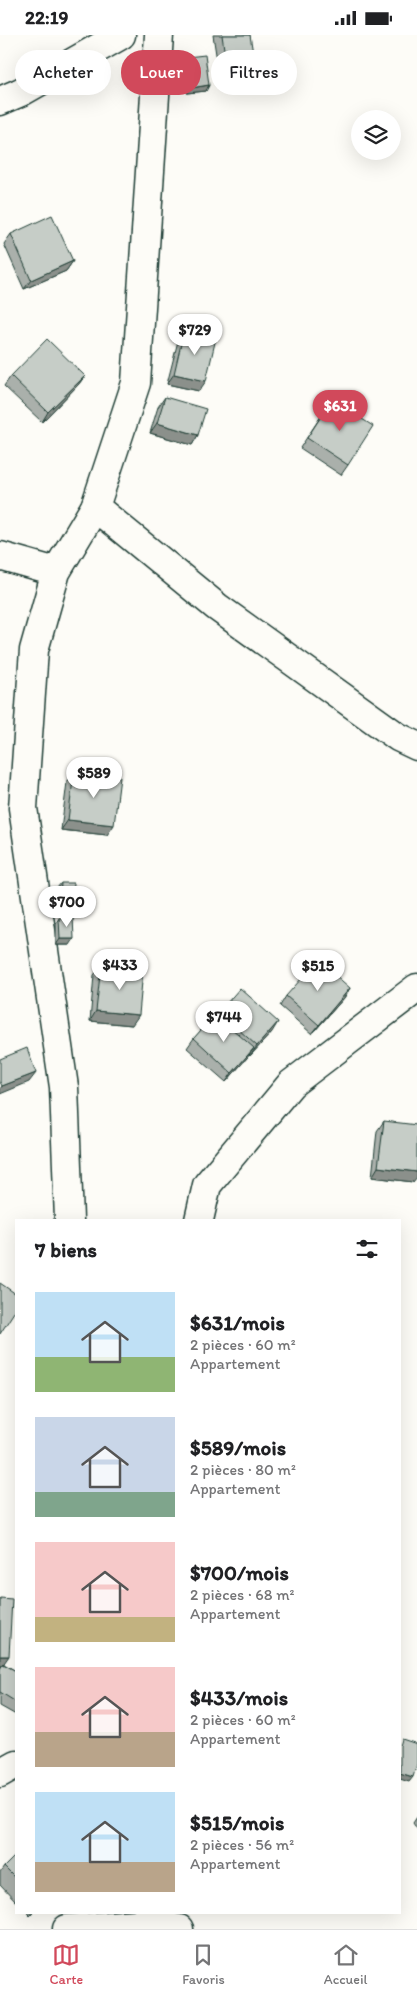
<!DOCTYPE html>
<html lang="fr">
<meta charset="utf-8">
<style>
:root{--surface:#fff;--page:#f6f6f6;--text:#202124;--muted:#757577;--line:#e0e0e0;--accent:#d1495b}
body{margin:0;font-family:Itim,sans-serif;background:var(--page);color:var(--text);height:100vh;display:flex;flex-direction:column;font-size:19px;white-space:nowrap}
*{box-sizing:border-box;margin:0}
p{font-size:16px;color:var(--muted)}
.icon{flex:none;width:28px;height:28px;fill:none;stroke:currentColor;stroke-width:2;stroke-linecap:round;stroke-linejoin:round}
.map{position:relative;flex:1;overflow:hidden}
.side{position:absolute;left:15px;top:1184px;width:386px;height:695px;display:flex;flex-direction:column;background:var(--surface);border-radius:0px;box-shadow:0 5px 20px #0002}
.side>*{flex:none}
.guide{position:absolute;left:15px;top:15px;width:388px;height:45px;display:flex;gap:10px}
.controls{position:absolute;left:351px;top:75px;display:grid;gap:10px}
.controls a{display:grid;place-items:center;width:50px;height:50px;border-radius:50%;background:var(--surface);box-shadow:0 5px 20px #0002;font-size:25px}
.price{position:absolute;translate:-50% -42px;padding:0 11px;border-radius:18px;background:#fff;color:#222;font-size:16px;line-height:32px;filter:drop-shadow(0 1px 2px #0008)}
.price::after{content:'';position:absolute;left:50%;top:30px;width:15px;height:11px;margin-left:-8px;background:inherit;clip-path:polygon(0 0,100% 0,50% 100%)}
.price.active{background:var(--accent);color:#fff}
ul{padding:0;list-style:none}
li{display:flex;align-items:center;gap:15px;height:125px;padding:0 20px}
li span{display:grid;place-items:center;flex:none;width:140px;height:100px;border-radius:0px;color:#555}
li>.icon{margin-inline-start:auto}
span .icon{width:60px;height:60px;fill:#fffc;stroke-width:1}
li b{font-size:21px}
h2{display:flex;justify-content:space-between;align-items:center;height:60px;padding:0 20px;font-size:21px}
.chip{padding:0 18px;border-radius:22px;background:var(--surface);box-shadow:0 5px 20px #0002;font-size:18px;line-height:45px}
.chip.active{background:var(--accent);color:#fff}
.status{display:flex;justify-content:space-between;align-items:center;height:35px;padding:0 25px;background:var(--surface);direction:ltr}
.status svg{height:14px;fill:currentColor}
.dock{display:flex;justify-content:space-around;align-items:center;height:70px;border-top:1px solid var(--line);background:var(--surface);font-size:14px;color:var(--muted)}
.dock a{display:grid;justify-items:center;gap:2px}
.dock .active{color:var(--accent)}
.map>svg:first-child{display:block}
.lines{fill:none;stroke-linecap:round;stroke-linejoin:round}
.minor-casing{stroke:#1f3d34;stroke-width:31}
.tertiary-casing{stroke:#1f3d34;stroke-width:31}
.minor{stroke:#fdfcf7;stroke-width:28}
.tertiary{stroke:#fdfcf7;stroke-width:28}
.wall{fill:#aab0ab;stroke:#1f3d34}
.shaded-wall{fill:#8b908b;stroke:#1f3d34}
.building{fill:#c6cdc7;stroke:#1f3d34}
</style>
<div class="status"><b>22:19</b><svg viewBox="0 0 49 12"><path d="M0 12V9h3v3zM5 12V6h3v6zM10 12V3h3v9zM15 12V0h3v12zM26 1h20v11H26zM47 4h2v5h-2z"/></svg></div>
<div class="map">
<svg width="417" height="1894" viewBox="0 0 417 1894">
<rect width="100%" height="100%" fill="#fdfcf7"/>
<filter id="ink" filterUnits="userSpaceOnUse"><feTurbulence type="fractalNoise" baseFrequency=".02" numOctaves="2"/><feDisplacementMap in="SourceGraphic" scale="10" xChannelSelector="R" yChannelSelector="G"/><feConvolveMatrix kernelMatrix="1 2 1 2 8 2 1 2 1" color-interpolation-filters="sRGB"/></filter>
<g filter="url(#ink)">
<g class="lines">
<defs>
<path id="minor" d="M 0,66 L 21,57 L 121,0
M 0,521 L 56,537
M 69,1185 L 64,1052 L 23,773 L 34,615 L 56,537 L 95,472
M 199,1185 L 207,1150 L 291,1049 L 417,953
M 0,1738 L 16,1729
M 67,1894 L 149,1888 L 179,1894"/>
<path id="tertiary" d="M 159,0 L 136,348 L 95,472 L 217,572 L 398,702 L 417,711"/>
</defs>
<use href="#minor" class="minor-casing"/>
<use href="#tertiary" class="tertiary-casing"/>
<use href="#minor" class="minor"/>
<use href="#tertiary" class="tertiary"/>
</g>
<path class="wall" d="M 213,0 L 250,0 L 249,47 L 221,51 Z
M 187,22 L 209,50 L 206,56 L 187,58 L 183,27 Z
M 11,199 L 73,226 L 66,236 L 24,254 L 4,209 Z
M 184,296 L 199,356 L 167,349 L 178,306 Z
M 11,341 L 85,341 L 78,350 L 42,387 L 4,351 Z
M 165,362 L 198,400 L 192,410 L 150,398 L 158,372 Z
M 325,375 L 348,430 L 341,440 L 300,413 Z
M 74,737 L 107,800 L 61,795 L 67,747 Z
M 61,848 L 69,871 L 56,870 L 57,853 Z
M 59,883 L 70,910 L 56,910 L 56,888 Z
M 101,931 L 132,990 L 90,986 L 94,940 Z
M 350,953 L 344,963 L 312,999 L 280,971 L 286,961 Z
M 219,977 L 272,997 L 250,1021 L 249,1020 L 226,1047 L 187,1013 L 194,1003 Z
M 384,1086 L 413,1147 L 372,1142 L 377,1096 Z
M 0,1563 L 4,1629 L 16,1636 L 16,1680 L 0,1671 L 0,1634 L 2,1631 L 0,1631 Z
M 417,1782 L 417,1794 L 413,1788 Z
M 16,1820 L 16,1867 L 0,1850 L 0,1838 L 4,1832 Z
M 27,1878 L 33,1878 L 30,1881 Z"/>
<path class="shaded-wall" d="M 256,37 L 249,47 L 221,51 L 228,42 Z
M 209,50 L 206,56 L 187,58 L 191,53 Z
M 73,226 L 66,236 L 24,254 L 31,245 Z
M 174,339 L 206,346 L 199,356 L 167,349 Z
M 85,341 L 78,350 L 42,387 L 48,377 Z
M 157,388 L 198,400 L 192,410 L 150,398 Z
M 68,785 L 114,790 L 107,800 L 61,795 Z
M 60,865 L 73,865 L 69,871 L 56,870 Z
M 60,904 L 74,904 L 70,910 L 56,910 Z
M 350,953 L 344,963 L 312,999 L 319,990 Z
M 96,976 L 139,980 L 132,990 L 90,986 Z
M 278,987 L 272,997 L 250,1021 L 257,1011 Z
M 254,1013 L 247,1023 L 226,1047 L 232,1038 Z
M 36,1038 L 29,1047 L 0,1059 L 0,1054 L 2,1051 Z
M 378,1132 L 417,1137 L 417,1142 L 413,1147 L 372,1142 Z
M 0,1621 L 9,1621 L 2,1631 L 0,1631 Z
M 400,1738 L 413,1742 L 409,1747 L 400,1744 Z"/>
<path class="building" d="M 222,0 L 250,0 L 256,37 L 228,42 Z
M 205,20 L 209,50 L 191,53 L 187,22 Z
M 52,180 L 73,226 L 31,245 L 11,199 Z
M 184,296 L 216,303 L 206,346 L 174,339 Z
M 47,304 L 85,341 L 48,377 L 11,341 Z
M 165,362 L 206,374 L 198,400 L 157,388 Z
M 332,365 L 373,391 L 348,430 L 307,403 Z
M 74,737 L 120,742 L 114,790 L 68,785 Z
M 61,848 L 74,848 L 73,865 L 60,865 Z
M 73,882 L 74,904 L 60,904 L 59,883 Z
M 318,925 L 350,953 L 319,990 L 286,961 Z
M 101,931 L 143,935 L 139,980 L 96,976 Z
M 240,953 L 278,987 L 257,1011 L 219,977 Z
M 215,979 L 254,1013 L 232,1038 L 194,1003 Z
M 27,1013 L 36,1038 L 2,1051 L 0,1047 L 0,1024 Z
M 384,1086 L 417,1090 L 417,1137 L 378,1132 Z
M 0,1248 L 16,1259 L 16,1274 L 0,1299 Z
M 0,1563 L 12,1564 L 9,1621 L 0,1621 Z
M 3,1629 L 16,1636 L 16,1667 L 0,1657 L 0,1634 Z
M 402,1704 L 417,1709 L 417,1729 L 413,1742 L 400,1738 L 400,1711 Z
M 16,1820 L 16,1844 L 4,1832 Z"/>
</g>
</svg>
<div class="controls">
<a><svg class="icon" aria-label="layers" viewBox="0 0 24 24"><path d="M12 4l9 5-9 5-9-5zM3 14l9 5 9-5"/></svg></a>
</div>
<b class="price" style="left:195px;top:321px">$729</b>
<b class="price active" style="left:340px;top:397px">$631</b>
<b class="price" style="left:94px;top:764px">$589</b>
<b class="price" style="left:67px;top:893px">$700</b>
<b class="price" style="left:120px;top:956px">$433</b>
<b class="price" style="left:318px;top:957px">$515</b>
<b class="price" style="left:224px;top:1008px">$744</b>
<div class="guide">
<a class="chip">Acheter</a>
<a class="chip active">Louer</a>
<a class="chip">Filtres</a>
</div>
<section class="side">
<h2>7 biens<svg class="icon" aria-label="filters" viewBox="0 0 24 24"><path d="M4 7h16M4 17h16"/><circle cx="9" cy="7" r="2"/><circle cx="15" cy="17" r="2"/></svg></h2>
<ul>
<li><span style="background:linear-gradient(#bfe0f5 65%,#8fb573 0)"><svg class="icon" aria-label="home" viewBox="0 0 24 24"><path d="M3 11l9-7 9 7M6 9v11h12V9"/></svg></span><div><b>$631/mois</b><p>2 pièces · 60 m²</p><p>Appartement</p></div></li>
<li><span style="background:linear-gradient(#c9d6e8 75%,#7fa58c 0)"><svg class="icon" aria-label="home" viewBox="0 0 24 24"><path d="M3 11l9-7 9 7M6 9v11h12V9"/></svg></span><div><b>$589/mois</b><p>2 pièces · 80 m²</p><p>Appartement</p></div></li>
<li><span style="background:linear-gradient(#f6c9c9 75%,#c2b280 0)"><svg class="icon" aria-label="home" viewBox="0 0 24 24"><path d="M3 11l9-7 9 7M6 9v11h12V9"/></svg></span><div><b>$700/mois</b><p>2 pièces · 68 m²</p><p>Appartement</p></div></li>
<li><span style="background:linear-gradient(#f6c9c9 65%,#b9a48a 0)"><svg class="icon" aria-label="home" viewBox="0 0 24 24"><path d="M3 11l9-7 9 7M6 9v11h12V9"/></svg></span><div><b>$433/mois</b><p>2 pièces · 60 m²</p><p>Appartement</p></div></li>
<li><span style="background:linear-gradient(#bfe0f5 70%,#b9a48a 0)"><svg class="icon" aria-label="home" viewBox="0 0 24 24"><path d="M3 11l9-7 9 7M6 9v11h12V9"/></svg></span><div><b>$515/mois</b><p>2 pièces · 56 m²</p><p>Appartement</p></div></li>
</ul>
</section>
</div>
<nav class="dock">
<a class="active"><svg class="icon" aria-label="map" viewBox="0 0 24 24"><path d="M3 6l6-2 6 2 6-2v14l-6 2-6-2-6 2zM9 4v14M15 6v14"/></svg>Carte</a>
<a><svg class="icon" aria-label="saved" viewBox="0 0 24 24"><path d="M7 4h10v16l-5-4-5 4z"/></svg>Favoris</a>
<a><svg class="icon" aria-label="home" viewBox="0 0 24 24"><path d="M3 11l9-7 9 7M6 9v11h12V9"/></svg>Accueil</a>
</nav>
